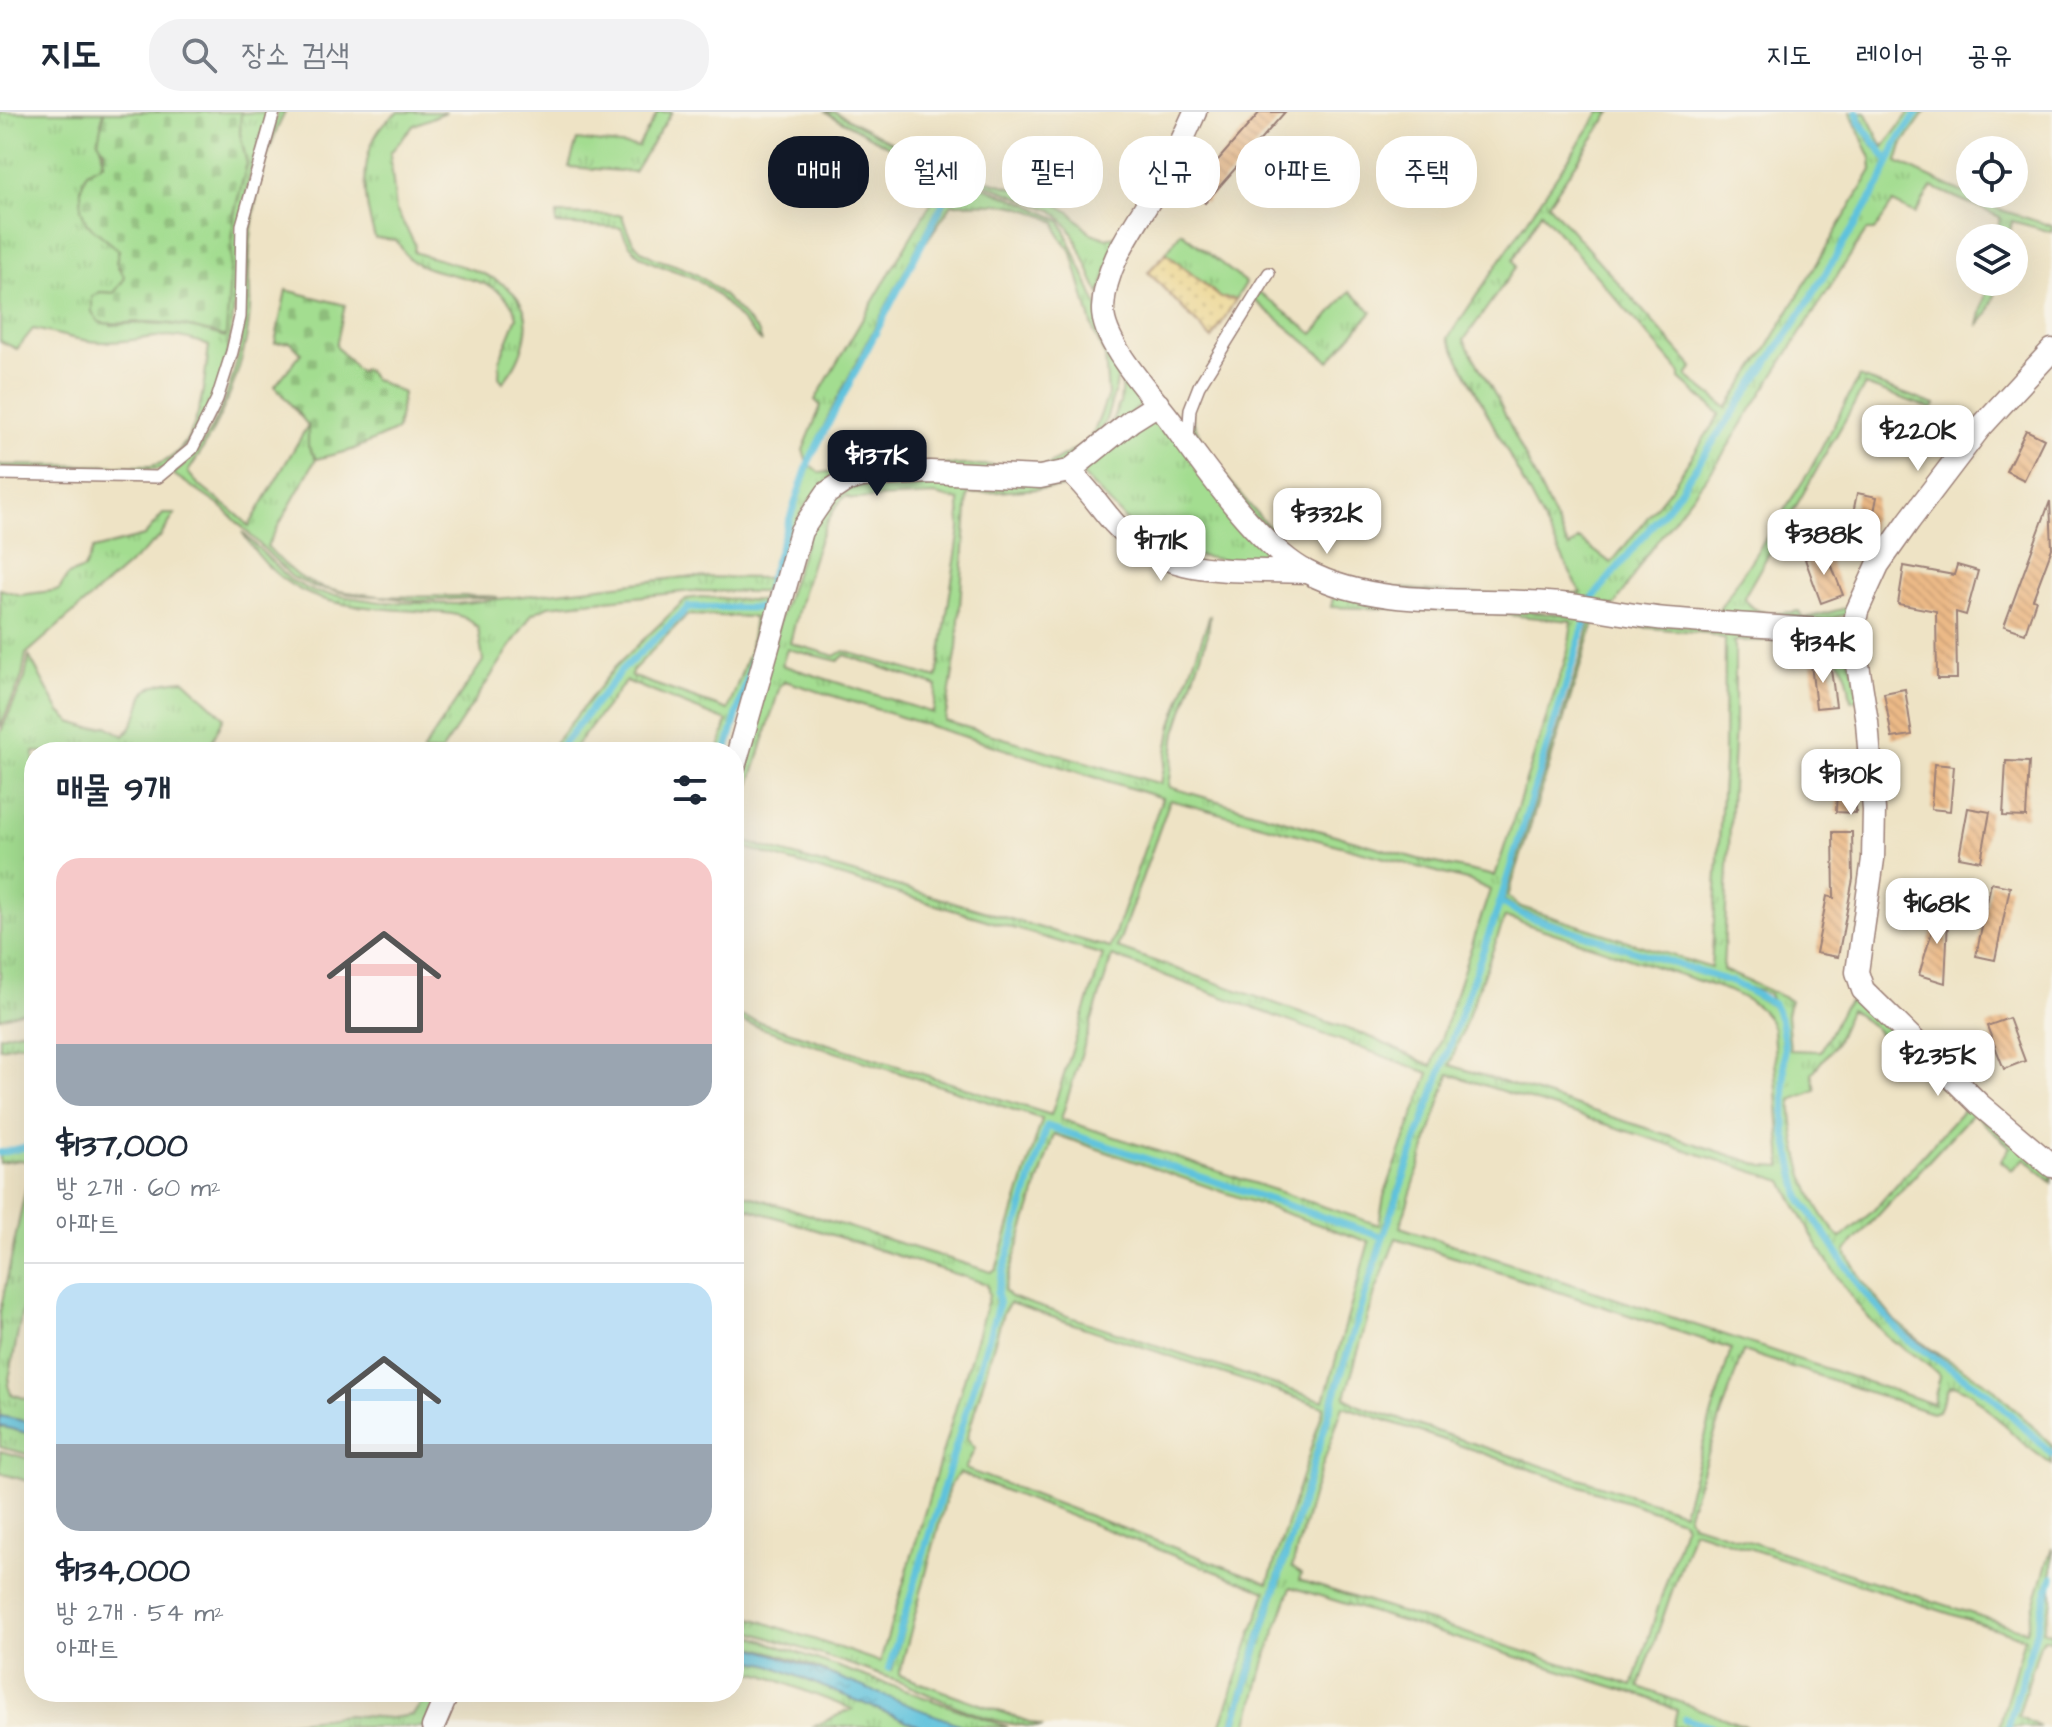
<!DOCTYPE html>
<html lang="ko">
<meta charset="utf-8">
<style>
:root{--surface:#fff;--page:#f2f2f3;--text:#1f2937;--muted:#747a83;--line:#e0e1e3;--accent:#111827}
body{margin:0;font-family:"Architects Daughter","Poor Story",sans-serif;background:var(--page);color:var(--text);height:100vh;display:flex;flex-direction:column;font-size:30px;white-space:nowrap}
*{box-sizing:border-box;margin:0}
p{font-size:26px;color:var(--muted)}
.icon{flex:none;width:44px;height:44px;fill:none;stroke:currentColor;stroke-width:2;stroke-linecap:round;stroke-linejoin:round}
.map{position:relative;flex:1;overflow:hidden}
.panel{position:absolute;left:24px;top:630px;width:720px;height:960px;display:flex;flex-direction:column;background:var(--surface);border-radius:32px;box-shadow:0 8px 32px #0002}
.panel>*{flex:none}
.guide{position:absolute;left:768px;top:24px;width:760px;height:72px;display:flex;gap:16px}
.controls{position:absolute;left:1956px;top:24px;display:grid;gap:16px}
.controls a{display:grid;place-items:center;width:72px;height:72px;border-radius:50%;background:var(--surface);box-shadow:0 8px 32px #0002;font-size:40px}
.price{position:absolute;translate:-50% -68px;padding:0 18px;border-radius:16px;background:#fff;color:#222;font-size:26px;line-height:52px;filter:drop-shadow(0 2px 4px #0008)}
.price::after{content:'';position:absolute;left:50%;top:48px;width:24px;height:18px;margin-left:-12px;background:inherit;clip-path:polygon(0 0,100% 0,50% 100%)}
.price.current{background:var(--accent);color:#fff}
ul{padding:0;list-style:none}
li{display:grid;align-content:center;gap:16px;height:424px;padding:0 32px}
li+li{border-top:2px solid var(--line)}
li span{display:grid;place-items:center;height:248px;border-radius:24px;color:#555}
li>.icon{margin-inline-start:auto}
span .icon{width:144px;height:144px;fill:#fffc;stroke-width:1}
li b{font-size:34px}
h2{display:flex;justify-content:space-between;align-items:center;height:96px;padding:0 32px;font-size:34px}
.pill{padding:0 28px;border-radius:32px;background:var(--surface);box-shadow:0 8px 32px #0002;font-size:28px;line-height:72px}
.pill.current{background:var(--accent);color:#fff}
header{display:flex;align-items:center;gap:48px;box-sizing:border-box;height:112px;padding:0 40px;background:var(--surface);border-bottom:2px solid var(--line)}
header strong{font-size:38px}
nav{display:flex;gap:44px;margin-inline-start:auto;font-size:28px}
.search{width:560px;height:72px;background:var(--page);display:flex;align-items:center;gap:20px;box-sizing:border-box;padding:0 28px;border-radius:32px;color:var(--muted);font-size:30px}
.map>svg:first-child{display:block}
.grass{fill:url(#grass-tufts);stroke:#767e5e;stroke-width:2;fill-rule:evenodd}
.sand{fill:url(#sand-dots);stroke:#9c7c64;stroke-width:2}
.cemetery{fill:url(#cemetery-stones);stroke:#767e5e;stroke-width:2}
.water{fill:url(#water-ripples);stroke:#547084;stroke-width:2}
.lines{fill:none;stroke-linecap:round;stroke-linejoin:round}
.stream{stroke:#5fc2dd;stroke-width:7}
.building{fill:url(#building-back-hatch)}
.lane-casing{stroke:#9c8178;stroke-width:14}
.street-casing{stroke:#9c8178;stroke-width:25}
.lane{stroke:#fff;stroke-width:11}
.street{stroke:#fff;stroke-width:22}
</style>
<header>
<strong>지도</strong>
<div class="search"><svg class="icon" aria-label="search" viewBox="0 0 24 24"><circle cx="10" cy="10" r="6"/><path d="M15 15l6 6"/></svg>장소 검색</div>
<nav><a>지도</a><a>레이어</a><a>공유</a></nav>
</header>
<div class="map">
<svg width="2052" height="1615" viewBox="0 0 2052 1615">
<defs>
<pattern id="grass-tufts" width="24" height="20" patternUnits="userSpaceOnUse" patternTransform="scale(2)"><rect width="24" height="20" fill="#a3dd90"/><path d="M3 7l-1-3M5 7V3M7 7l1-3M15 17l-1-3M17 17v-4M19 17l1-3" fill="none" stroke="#8ebd7c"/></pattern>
<pattern id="sand-dots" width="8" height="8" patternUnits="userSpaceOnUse" patternTransform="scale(2)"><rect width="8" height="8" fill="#eeda9e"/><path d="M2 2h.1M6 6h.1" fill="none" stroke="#cebb88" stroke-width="1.8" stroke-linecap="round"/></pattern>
<pattern id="cemetery-stones" width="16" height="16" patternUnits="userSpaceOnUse" patternTransform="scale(2)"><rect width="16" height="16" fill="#a3dd90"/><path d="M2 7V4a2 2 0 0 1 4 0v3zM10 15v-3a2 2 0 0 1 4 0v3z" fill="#8ebd7c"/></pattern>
<pattern id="water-ripples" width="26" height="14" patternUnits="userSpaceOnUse" patternTransform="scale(2)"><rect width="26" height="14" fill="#5fc2dd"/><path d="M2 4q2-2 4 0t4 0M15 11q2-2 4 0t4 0" fill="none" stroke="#54a6be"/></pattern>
<pattern id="building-back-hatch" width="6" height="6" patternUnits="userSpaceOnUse" patternTransform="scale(2)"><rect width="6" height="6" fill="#ebb987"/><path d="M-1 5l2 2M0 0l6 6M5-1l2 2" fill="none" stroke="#cb9f75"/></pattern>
</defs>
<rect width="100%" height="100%" fill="#f7f3e8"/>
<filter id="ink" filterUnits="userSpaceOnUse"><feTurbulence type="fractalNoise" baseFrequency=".0125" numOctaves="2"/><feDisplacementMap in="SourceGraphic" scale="16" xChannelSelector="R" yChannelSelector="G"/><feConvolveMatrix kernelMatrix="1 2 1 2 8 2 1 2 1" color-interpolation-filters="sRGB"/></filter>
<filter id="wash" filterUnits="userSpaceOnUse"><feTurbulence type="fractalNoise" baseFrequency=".006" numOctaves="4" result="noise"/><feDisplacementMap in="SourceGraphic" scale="32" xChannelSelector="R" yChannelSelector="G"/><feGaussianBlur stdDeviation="1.8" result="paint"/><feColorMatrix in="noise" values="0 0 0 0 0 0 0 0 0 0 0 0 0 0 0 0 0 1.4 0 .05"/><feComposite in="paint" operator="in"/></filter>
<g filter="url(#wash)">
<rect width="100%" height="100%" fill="#eee3c5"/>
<path class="grass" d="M 0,0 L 104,0 C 94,21 111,106 115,134 L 119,138 L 118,156 L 126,166 L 114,181 L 100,180 L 111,213 C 151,209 187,211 225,225 L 234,102 L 247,52 L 240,22 L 240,1 L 270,0 C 262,14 259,32 254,47 C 223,152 257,275 163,357 L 0,357 L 0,353 L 150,354 C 201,345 203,275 209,234 C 162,214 147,231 102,230 C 80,230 55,221 33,217 L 17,237 L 0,229 Z
M 278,0 L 285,0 C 261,47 250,107 249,160 C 249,172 251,184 250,196 C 247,253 219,315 188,360 C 202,381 231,393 249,414 L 308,313 L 308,334 L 316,347 L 267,434 C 279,447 292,462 309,470 C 355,494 446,480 498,485 L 418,489 L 315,476 L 292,465 L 223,396 L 173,362 C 218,329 241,252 245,198 C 248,163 244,128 251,94 C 256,62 269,31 278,0 Z
M 398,0 L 446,0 L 414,13 L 390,41 L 396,98 L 415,132 L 414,140 C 457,155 539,164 525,226 C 521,244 515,256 503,270 L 499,265 L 500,247 L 517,205 C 504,159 444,170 411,148 C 405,144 401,134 396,128 L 375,126 C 362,85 356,27 398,0 Z
M 658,0 L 672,0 L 634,60 L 569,55 L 577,28 L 638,35 Z
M 825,0 L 835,0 L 890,30 L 985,68 L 1045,85 L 1071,101 L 1091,121 L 1105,126 L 1117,124 L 1100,182 C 1084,154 1079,117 1052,98 L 891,36 Z
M 1600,0 L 1611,0 L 1548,92 L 1693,255 L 1687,264 L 1727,296 L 1766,238 L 1872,58 L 1871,46 L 1850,0 L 1856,0 L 1867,26 L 1886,49 L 1879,72 L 1795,207 L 1673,385 L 1592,489 L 1675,388 L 1798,209 L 1882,73 L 1898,31 L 1920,0 L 1925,0 L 1902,33 L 1897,50 L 1998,97 L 2052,114 L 2052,120 L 2012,109 L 2009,126 L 1996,126 L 2000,105 L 1932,75 L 1915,102 L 1893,91 L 1874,119 L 1866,119 L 1718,350 L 1645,445 L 1615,494 L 1578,488 L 1372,477 C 1349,474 1328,466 1308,455 C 1283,440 1194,345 1189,319 C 1188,314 1190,306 1190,301 C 1202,334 1219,356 1241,383 C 1262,408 1287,438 1316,455 C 1366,483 1520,485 1581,481 L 1448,226 ZM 1541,100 L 1680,260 L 1680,267 L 1720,302 L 1671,376 L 1611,451 L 1579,427 L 1569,436 L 1498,288 L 1464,228 L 1516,155 L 1513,148 Z
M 1859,0 L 1865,0 L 1883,35 L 1910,0 L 1915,0 L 1887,46 L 1870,24 Z
M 924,52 L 1030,93 L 1061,109 L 1100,200 L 1118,263 L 1115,279 L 1105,311 L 1092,330 L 1057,357 L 819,377 L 801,400 L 779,463 L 773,463 L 810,354 L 820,361 L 884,352 L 1046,354 L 1086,331 L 1094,320 L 1108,283 L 1105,244 L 1094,220 L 1072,141 L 1059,123 L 1056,110 C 1013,88 996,91 952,92 L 926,130 L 955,74 L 951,71 L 833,295 L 807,350 L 803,338 L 821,294 L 815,288 L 939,77 L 929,72 L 934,61 L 923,56 Z
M 557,102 L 622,103 C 636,155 662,142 699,164 C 721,178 740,202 758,219 L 762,230 C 744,213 719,181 699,169 C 668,151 637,158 621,116 L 556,112 Z
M 1181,120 L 1246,171 L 1236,187 L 1221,186 L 1166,141 Z
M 1988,170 L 2000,170 L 1988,201 L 1978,214 Z
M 1350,179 L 1372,200 L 1329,249 L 1254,188 L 1259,180 L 1313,222 Z
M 1123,260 L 1148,288 L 1106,321 L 1120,291 Z
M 1859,265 L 1935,293 L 1932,297 L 1865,273 L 1744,485 C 1755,506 1778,502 1799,499 L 1803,507 L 1846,496 L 1847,502 L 1823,509 L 1715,504 L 1809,360 Z
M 1159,304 L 1279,450 L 1257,454 L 1153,436 L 1079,359 L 1130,320 Z
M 1065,367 L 1079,374 L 968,382 L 957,536 L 945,609 L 1161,672 L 1172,613 L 1210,503 L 1208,522 L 1176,620 L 1169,675 L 1418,747 L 1495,764 L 1568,539 L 1572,509 L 1464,499 L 1331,495 L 1333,486 L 1347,484 L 1822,526 C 1854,542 1853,556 1859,588 L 1851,589 C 1849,576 1848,558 1838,548 C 1815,524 1764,529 1735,529 L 1735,612 L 1723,858 L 1790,888 L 1787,903 L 1790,938 L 1821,939 L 1843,896 L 1859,880 L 2052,1061 L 2052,1071 L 2025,1046 L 2012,1058 L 2001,1049 L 2010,1035 L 1973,1001 L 1845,1139 L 1863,1170 L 1895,1209 L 1928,1235 L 1991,1274 L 2052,1333 L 2052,1340 L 1990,1281 L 1895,1213 L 1863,1177 L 1802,1084 L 1787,1018 L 1782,906 L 1768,882 L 1521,799 L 1504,788 L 1585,531 L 1590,511 L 1587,506 L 1499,789 L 1381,1122 L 1045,1013 L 996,1179 L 998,1190 L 887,1557 L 892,1558 L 949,1354 L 1001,1191 L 998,1180 L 1047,1015 L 1380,1126 L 1230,1615 L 1220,1615 L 1266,1479 L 959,1361 L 949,1375 L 899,1563 L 1043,1615 C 990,1615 941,1586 892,1567 C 840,1548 787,1532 734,1514 L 734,1500 L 880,1550 L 989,1184 L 987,1172 L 734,1092 L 734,1079 L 991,1160 L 996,1158 L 1042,1007 L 734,907 L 734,902 L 1051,1003 L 1103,843 L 736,733 L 734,738 L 734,674 L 781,503 L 817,397 L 860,371 ZM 935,383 L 959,389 L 960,417 L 937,566 L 844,539 L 835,544 L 790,531 C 799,496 819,404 846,384 L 852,387 ZM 1594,511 L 1707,521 L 1725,527 L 1724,651 L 1711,856 L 1521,795 L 1508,785 ZM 787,537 L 838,549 L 845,543 L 937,574 L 933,601 L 782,553 ZM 785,569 L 1162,686 L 1110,836 L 743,729 L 738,712 L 780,574 ZM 1170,688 L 1470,769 L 1490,778 L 1432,954 L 1368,924 L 1117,836 ZM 1112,844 L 1429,961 L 1384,1084 L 1379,1113 L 1061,1007 ZM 1850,898 L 1875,916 L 1904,956 L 1923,959 L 1965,996 L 1872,1100 L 1841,1126 C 1805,1090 1794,1038 1791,988 L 1816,978 L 1812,961 L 1835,933 ZM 1054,1022 L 1369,1130 L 1324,1289 L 1010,1185 L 1004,1178 ZM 1010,1191 L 1324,1295 L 1268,1471 L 965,1357 L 975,1336 L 967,1326 L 1003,1201 Z
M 163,402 L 175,402 L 160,425 L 26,542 L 22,565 L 0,615 L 0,477 L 20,483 L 59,478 L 68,463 L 84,457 L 93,437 L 144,424 Z
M 242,420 L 290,468 L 314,480 L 381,490 L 456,492 L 685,465 L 768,466 L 764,480 L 693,479 L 548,494 L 532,502 L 441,640 L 422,640 L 483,549 L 478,516 C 463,500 447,501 426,500 C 345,493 289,498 242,420 Z
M 701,485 L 762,489 L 761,494 L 688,493 L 620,558 L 555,640 L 548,640 L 616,554 L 686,487 Z
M 689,497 L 760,498 L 754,536 L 725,640 L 718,640 L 727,609 L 626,569 L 571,640 L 559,640 L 622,560 ZM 687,503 L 754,505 L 750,537 L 728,598 L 631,564 L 632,559 Z
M 29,544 L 60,600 L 71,610 L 90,616 L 107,614 L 124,624 C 153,591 125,572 184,568 L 224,605 L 207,640 L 34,640 L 34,896 L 0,906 L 0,621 L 25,566 Z
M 1501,793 L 1523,805 L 1734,873 L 1771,894 L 1779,907 L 1782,928 L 1783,1018 L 1798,1086 L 1860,1179 L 1892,1215 L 1907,1229 L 1988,1284 L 2052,1344 L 2052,1353 L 2023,1331 L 1971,1281 L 1954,1273 L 1948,1276 L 1938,1299 L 1932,1301 L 1743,1239 L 1687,1404 L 1692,1411 L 2026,1519 L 2052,1435 L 2052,1458 L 2006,1615 L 1999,1615 L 2024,1526 L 1693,1418 L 1639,1575 L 1748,1615 L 1717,1615 L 1686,1605 L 1685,1609 L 1704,1615 L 1673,1615 L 1677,1598 L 1646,1585 L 1291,1475 L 1266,1545 L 1247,1615 L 1236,1615 L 1384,1125 ZM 1505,805 L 1729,879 C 1749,888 1765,895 1773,917 L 1782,1055 L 1764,1054 L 1450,953 ZM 1449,962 L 1783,1069 C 1808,1118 1844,1186 1886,1223 C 1903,1238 1925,1248 1940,1264 L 1933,1292 L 1400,1115 ZM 1396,1126 L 1731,1237 L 1683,1400 L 1359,1294 L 1345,1285 L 1375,1181 ZM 1343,1294 L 1681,1408 L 1684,1414 L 1633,1574 L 1299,1468 L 1301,1462 L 1292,1455 L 1313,1381 Z
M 34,915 L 34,929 L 0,936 L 0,924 Z
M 34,1035 L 34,1136 L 8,1273 L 11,1282 L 34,1289 L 34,1311 L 0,1304 L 0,1200 L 31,1051 L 21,1048 L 0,1051 L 0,1043 Z
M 0,1314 L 34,1323 L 34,1344 L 0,1335 Z
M 0,1339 L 34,1348 L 34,1371 L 0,1361 Z
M 2052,1471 L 2052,1489 L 2043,1518 L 2052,1521 L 2052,1529 L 2044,1526 L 2040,1532 L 2018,1604 L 2040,1615 L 2010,1615 Z
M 734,1518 L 1008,1615 C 995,1615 978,1615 965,1614 C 888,1597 815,1543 734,1532 Z
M 734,1545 L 768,1552 L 921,1615 L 812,1615 L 852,1597 L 764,1563 L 734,1556 Z
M 429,1580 L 440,1580 L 424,1615 L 243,1615 L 347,1603 L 391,1606 L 413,1603 Z"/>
<path class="sand" d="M 1166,141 L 1221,186 L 1236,187 L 1212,227 L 1148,160 Z"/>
<path class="cemetery" d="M 104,0 L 241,0 L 240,22 L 247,52 L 234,102 L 226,225 C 199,216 172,210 143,210 C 127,210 114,214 99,210 L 92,200 L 92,185 L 100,180 L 114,181 L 125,166 L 116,150 L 119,138 L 86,111 L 81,96 L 81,75 L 87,60 L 103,51 L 104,38 L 98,29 Z
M 286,178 L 345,193 L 336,234 L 359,260 L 365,257 L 374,267 L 403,281 L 397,318 L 352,338 L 316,347 L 308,334 L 308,313 L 275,274 L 301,241 L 290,230 L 275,231 Z"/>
<path class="water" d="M 0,1304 L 34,1311 L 34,1323 L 0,1314 Z
M 734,1532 C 754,1534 769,1541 787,1547 C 849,1567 906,1594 967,1615 L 921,1615 L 768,1552 L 734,1545 Z"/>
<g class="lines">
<path class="stream" d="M 1857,0 L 1860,11 L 1888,49
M 772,460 L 809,349 L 952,74
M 1592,487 L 1674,387 L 1797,208 L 1880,72 L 1897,30 L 1918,0
M 557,640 L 621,559 L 689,495 L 762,496
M 726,640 L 756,536 L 770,466
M 1500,790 L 1523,803 L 1735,871 L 1773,892 L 1780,906 L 1784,928 L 1785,1018 L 1800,1085 L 1862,1178 L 1894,1214 L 1908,1228 L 1989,1282 L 2052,1342
M 0,1041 L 34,1033
M 889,1556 L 999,1191 L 997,1180 L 1047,1014 L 1383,1125
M 1685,1607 L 1711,1615
M 1233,1615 L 1383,1125 L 1500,790 L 1586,507
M 2008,1615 L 2052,1465"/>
</g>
<g id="blocks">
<path class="building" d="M 1260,0 L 1285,0 L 1205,91 L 1191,79 Z
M 2026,318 L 2044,327 L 2024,368 L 2006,359 Z
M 1857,381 L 1877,385 L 1865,446 L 1845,442 Z
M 2050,389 L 2052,436 L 2033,487 L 2036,488 L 2025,521 L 2004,514 Z
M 1826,439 L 1843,483 L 1821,491 L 1805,447 Z
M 1957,453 L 1978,459 L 1966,503 L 1956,500 L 1957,567 L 1937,567 L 1936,499 L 1898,492 L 1904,454 L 1954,463 Z
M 1830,550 L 1836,594 L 1816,596 L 1811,552 Z
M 1905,577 L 1912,623 L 1892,626 L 1884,581 Z
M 2006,649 L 2029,650 L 2026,705 L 2003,704 Z
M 1934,652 L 1954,654 L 1950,699 L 1931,697 Z
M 1838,653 L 1856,654 L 1856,701 L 1836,700 Z
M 1968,696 L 1990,700 L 1981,749 L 1959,745 Z
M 1833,720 L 1852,720 L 1853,767 L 1838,845 L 1816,841 L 1827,784 L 1834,786 Z
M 1991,771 L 2010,775 L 1995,848 L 1976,844 Z
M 1942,785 L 1949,786 L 1945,871 L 1919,863 Z
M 2009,906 L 2025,949 L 2004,957 L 1987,914 Z"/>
</g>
</g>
<g filter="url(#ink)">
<use href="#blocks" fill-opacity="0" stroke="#9c8178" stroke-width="2"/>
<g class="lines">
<defs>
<path id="lane" d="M 1188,327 L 1190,297 L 1199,274 L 1269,161
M 0,362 L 158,365 L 192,337 L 217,287 L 232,240 L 240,205 L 242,113 L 274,0"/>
<path id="street" d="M 1195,0 C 1184,24 1174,48 1160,71 C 1138,110 1105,149 1103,196 C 1101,230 1150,281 1170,308 C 1202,352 1260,436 1307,460 C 1383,500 1486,483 1570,493 C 1602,497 1633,504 1666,507 C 1728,512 1790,515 1853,521
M 2052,238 L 1979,317 L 1909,409 L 1878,453 L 1857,499 L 1853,521 L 1867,610 L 1874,698 L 1873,747 L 1857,860 L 1863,878 L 1980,993 L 2052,1054
M 1069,359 C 1087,375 1099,394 1114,411 C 1167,469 1236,456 1306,460
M 734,655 L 801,419 L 827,381 L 845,369 L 862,364 L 930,360 L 1040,365 L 1069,359 L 1131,309 L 1158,292
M 433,1615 L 448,1580"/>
</defs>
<use href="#lane" class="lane-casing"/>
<use href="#street" class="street-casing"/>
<use href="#lane" class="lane"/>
<use href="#street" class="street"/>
</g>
</g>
</svg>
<div class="controls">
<a><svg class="icon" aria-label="locate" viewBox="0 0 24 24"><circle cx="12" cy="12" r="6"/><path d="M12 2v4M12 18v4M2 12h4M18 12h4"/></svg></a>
<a><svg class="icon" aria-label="layers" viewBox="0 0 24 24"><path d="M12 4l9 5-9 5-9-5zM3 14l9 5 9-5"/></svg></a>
</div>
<b class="price" style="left:1918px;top:361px">$220K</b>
<b class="price current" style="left:877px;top:386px">$137K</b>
<b class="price" style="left:1327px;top:444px">$332K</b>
<b class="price" style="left:1824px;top:465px">$388K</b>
<b class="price" style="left:1161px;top:471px">$171K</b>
<b class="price" style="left:1823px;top:573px">$134K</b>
<b class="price" style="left:1851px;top:705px">$130K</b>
<b class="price" style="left:1937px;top:834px">$168K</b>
<b class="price" style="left:1938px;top:986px">$235K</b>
<div class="guide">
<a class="pill current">매매</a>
<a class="pill">월세</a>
<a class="pill">필터</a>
<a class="pill">신규</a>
<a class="pill">아파트</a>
<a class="pill">주택</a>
</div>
<section class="panel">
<h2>매물 9개<svg class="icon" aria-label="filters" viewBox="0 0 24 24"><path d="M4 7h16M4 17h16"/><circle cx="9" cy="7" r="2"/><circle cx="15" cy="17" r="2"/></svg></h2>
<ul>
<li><span style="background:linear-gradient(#f6c9c9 75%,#9aa5b1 0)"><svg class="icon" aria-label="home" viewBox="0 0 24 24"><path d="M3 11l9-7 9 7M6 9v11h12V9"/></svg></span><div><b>$137,000</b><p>방 2개 · 60 m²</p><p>아파트</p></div></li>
<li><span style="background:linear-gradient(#bfe0f5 65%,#9aa5b1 0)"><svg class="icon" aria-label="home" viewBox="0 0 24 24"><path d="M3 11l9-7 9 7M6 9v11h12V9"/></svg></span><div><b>$134,000</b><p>방 2개 · 54 m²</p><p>아파트</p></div></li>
</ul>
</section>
</div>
